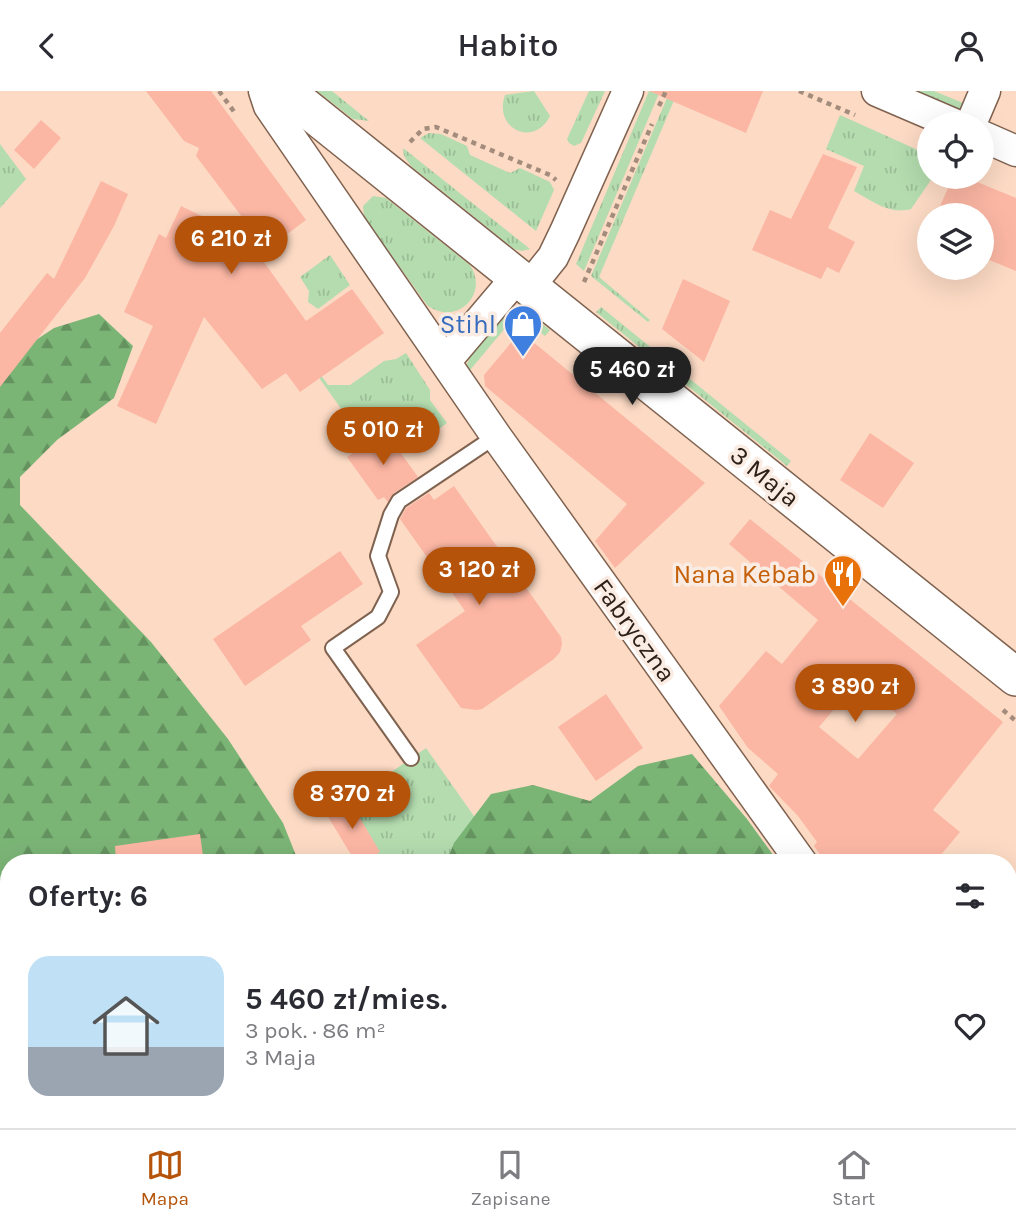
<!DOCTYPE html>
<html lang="pl">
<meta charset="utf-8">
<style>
:root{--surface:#fff;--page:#f7f7f7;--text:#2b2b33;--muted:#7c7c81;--line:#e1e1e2;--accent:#b45309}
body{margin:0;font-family:Karla,sans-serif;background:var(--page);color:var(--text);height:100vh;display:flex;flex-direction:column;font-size:26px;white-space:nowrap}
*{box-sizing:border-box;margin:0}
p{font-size:23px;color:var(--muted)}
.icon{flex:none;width:38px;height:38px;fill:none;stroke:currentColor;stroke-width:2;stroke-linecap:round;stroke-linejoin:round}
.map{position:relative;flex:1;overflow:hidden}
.details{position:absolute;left:0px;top:763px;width:1017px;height:275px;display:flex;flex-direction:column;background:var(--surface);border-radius:28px 28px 0 0;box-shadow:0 7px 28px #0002}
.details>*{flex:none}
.controls{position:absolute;left:917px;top:21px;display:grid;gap:14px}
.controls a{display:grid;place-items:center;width:77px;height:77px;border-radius:50%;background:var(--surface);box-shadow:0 7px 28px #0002;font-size:35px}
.price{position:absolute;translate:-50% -60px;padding:0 16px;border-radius:24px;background:var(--accent);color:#fff;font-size:23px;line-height:46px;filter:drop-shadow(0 2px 4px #0008)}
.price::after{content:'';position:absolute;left:50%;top:42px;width:21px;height:16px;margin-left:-10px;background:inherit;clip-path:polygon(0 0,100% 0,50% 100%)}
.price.selected{background:#222;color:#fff}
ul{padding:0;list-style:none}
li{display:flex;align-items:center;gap:21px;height:175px;padding:0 28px}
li+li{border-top:2px solid var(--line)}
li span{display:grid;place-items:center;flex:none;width:196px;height:140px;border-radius:21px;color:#555}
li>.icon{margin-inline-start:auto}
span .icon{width:84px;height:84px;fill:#fffc;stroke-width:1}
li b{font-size:30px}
h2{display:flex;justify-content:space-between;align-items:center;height:84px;padding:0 28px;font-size:30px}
header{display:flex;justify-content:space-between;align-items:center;height:91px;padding:0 28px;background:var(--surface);font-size:32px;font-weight:600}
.tabs{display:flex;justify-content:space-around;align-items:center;height:98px;border-top:2px solid var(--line);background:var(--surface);font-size:19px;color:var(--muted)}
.tabs a{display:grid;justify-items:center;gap:4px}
.tabs .selected{color:var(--accent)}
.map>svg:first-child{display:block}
.grass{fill:url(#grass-tufts)}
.forest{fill:url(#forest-firs)}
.building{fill:#fcb7a4;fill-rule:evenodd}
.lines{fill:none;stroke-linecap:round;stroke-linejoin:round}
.service-casing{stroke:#7f624f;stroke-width:18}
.minor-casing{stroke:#7f624f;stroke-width:33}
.tertiary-casing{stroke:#7f624f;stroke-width:40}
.path{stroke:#a48c7c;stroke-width:4.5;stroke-dasharray:5 5;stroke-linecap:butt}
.service{stroke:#fff;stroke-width:14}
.minor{stroke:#fff;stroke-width:30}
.tertiary{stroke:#fff;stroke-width:37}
.labels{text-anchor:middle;stroke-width:7;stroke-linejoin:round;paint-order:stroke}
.shop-label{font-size:26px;fill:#366cbe;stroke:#faece3;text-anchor:end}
.street-label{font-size:26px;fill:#2c2018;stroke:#faece3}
.food-label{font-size:26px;fill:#c56008;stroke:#faece3;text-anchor:end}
</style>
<header><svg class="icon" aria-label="back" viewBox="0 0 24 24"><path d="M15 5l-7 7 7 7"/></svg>Habito<svg class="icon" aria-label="person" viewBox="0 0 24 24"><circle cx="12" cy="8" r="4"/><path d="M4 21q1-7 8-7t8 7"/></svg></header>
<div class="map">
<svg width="1016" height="1037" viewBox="0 0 1016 1037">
<defs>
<pattern id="grass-tufts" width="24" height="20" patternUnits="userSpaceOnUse" patternTransform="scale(1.75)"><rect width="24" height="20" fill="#b4dcaf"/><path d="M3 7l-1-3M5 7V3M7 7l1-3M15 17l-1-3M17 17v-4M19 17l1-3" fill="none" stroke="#9bbc96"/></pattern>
<pattern id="forest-firs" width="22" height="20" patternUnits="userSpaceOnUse" patternTransform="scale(1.75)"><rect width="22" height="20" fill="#7bb576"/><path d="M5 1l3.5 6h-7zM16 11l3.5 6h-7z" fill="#659360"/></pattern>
</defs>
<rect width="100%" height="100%" fill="#fcdac4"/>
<path class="grass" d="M 317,0 L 332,0 L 369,30 L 353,28 Z
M 534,0 L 550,25 C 534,57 493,38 505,4 Z
M 589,0 L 605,0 L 581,52 L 574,55 L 569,52 L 567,48 Z
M 649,0 L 660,0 L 584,180 L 576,173 Z
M 670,0 L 678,0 L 599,186 L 650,229 L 648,231 L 591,185 Z
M 913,0 L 934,0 L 963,12 L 960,19 Z
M 840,24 L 929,64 L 929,86 L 933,86 L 911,118 C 889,124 872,110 854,100 L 864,75 L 826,58 Z
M 429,42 L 441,43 L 467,55 L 470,64 L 510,82 L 520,77 L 550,91 L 554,99 L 536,140 L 420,47 Z
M 0,53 L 26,88 L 0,117 Z
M 403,57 L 530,158 L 522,160 L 514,158 L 411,75 L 404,65 Z
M 373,105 L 386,107 L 470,174 C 490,204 455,236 427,214 L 364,126 L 363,115 Z
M 330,164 L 350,194 L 318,218 L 308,211 L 309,200 L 300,186 Z
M 601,216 L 791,370 L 787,375 L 596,221 Z
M 520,221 L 535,227 L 550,239 L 545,245 L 517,223 L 466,284 L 465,278 L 470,266 L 502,228 L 511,222 Z
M 292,244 L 328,294 L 350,294 L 384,270 L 396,268 L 406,262 L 430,299 L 430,309 L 447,332 L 428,346 L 407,347 L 398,336 L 388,343 L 385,340 L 377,346 L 363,326 L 352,333 L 290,246 Z
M 426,657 L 507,772 L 377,772 L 356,728 L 374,693 Z
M 6,879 L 9,879 L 9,1029 L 189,1029 L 191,1037 L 0,1037 L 0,881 Z"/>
<path class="forest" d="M 99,223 L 133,255 L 114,307 L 57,349 L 20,386 L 20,414 L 151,551 L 228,648 L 283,732 L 299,772 L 9,772 L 9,879 L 0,881 L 0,273 L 54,237 Z
M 692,663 L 747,728 L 779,772 L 446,772 L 454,752 L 491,703 L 533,694 L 590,710 L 638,675 Z
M 189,1029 L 875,1029 L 877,1037 L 191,1037 Z"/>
<path class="building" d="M 146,0 L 211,0 L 306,129 L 259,164 L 306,230 L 352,198 L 384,242 L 300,301 L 286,282 L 262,298 L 204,226 L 156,333 L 117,315 L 153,235 L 124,221 L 159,143 L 166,147 L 181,115 L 264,155 L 196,65 L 199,57 L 184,50 Z
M 649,0 L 763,0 L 746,42 Z
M 41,29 L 61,47 L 34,78 L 14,59 Z
M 823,63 L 857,76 L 828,137 L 855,151 L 839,182 L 827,176 L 821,188 L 752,159 L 770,119 L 791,128 Z
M 953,86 L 965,86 L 1016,107 L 1016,180 L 982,166 L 982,124 L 936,124 Z
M 101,90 L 128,103 L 114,135 L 85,187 L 0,296 L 0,242 L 47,182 L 54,188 Z
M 683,188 L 730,210 L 704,271 L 662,238 Z
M 527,246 L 705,392 L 615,477 L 595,450 L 627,413 L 485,295 L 484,284 L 515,247 Z
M 385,340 L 418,386 L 394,402 L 388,411 L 384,406 L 378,409 L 347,366 Z
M 870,342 L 914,372 L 883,417 L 840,389 Z
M 454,395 L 561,546 L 562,553 L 560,561 L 554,568 L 482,618 L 476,619 L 461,617 L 416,554 L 465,520 L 400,428 L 406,417 L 429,402 L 434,409 Z
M 750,428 L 1003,631 L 933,719 L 960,741 L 934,772 L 826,772 L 814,755 L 817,751 L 798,725 L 769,695 L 778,683 L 748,657 L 719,615 L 766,560 L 782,573 L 818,529 L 729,453 ZM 856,592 L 897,623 L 858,668 L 819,636 Z
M 340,460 L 363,493 L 301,535 L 311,549 L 245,595 L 213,548 Z
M 606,603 L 643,657 L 596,690 L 558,636 Z
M 347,705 L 380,761 L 362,772 L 356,772 L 324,719 Z
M 200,743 L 204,772 L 116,772 L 115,755 Z"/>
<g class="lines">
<defs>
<path id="service" d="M 411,667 L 333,557 L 378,526 L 391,501 L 378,465 L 391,424 L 399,410 L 496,345
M 0,905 L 9,903
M 178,1029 L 179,1037"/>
<path id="minor" d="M 264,0 L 269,15 L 496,345 L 802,772
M 877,0 L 954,33
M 971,33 L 985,0
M 982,45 L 1016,60
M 529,196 L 553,166 L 565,141 L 628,0
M 445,271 L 517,186
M 986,1029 L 991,1037
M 608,1037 L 655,1029"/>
<path id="tertiary" d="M 285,0 L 1016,586"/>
</defs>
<use href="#service" class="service-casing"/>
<use href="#minor" class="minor-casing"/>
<use href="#tertiary" class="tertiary-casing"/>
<path class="path" d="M 219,0 L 235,22
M 799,0 L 855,24
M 659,15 L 666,0
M 410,51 L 423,38 L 436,36 L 550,84 L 556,89
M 584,191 L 652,33
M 1003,619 L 1016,630"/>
<use href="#service" class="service"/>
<use href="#minor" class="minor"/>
<use href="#tertiary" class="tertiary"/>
</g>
<defs>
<symbol id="shop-pin" viewBox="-11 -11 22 30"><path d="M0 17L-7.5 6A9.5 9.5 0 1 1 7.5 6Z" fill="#3f7fe0" stroke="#faece3"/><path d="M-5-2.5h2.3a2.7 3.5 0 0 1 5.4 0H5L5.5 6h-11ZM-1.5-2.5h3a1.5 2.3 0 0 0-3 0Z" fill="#fff"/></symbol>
<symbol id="restaurant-pin" viewBox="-11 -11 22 30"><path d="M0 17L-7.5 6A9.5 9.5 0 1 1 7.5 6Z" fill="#e8710a" stroke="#faece3"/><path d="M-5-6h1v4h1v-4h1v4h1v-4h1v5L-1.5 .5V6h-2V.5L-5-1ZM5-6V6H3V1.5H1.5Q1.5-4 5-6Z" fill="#fff"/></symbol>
</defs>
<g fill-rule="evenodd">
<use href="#shop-pin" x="501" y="211" width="44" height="60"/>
<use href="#restaurant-pin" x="821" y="461" width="44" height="60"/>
</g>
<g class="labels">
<g class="shop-label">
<text x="496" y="242">Stihl</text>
</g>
<g class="street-label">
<text transform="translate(765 385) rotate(39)" y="9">3 Maja</text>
<text transform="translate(635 539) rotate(54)" y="9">Fabryczna</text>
</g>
<g class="food-label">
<text x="816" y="492">Nana Kebab</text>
</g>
</g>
</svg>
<div class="controls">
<a><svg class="icon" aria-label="locate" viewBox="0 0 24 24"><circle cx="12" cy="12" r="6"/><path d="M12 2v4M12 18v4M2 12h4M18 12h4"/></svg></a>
<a><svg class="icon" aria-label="layers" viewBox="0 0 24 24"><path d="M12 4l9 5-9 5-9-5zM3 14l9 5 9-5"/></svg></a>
</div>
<b class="price" style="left:231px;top:185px">6 210 zł</b>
<b class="price selected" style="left:632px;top:316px">5 460 zł</b>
<b class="price" style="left:383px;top:376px">5 010 zł</b>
<b class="price" style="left:479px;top:516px">3 120 zł</b>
<b class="price" style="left:855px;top:633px">3 890 zł</b>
<b class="price" style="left:352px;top:740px">8 370 zł</b>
<section class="details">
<h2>Oferty: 6<svg class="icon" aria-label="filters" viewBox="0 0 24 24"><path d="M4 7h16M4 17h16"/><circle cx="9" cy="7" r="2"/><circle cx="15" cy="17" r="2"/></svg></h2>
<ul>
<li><span style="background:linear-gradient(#bfe0f5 65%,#9aa5b1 0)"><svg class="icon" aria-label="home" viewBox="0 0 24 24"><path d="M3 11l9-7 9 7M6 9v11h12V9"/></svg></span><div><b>5 460 zł/mies.</b><p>3 pok. · 86 m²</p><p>3 Maja</p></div><svg class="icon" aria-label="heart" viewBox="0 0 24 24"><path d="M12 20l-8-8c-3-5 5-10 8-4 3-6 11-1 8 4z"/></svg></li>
</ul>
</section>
</div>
<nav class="tabs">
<a class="selected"><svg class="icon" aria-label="map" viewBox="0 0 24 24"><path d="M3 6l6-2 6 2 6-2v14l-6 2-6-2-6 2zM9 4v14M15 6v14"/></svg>Mapa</a>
<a><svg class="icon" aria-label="saved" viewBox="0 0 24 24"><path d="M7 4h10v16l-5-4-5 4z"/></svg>Zapisane</a>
<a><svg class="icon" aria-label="home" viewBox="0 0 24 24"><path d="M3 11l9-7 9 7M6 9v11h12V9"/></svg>Start</a>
</nav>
